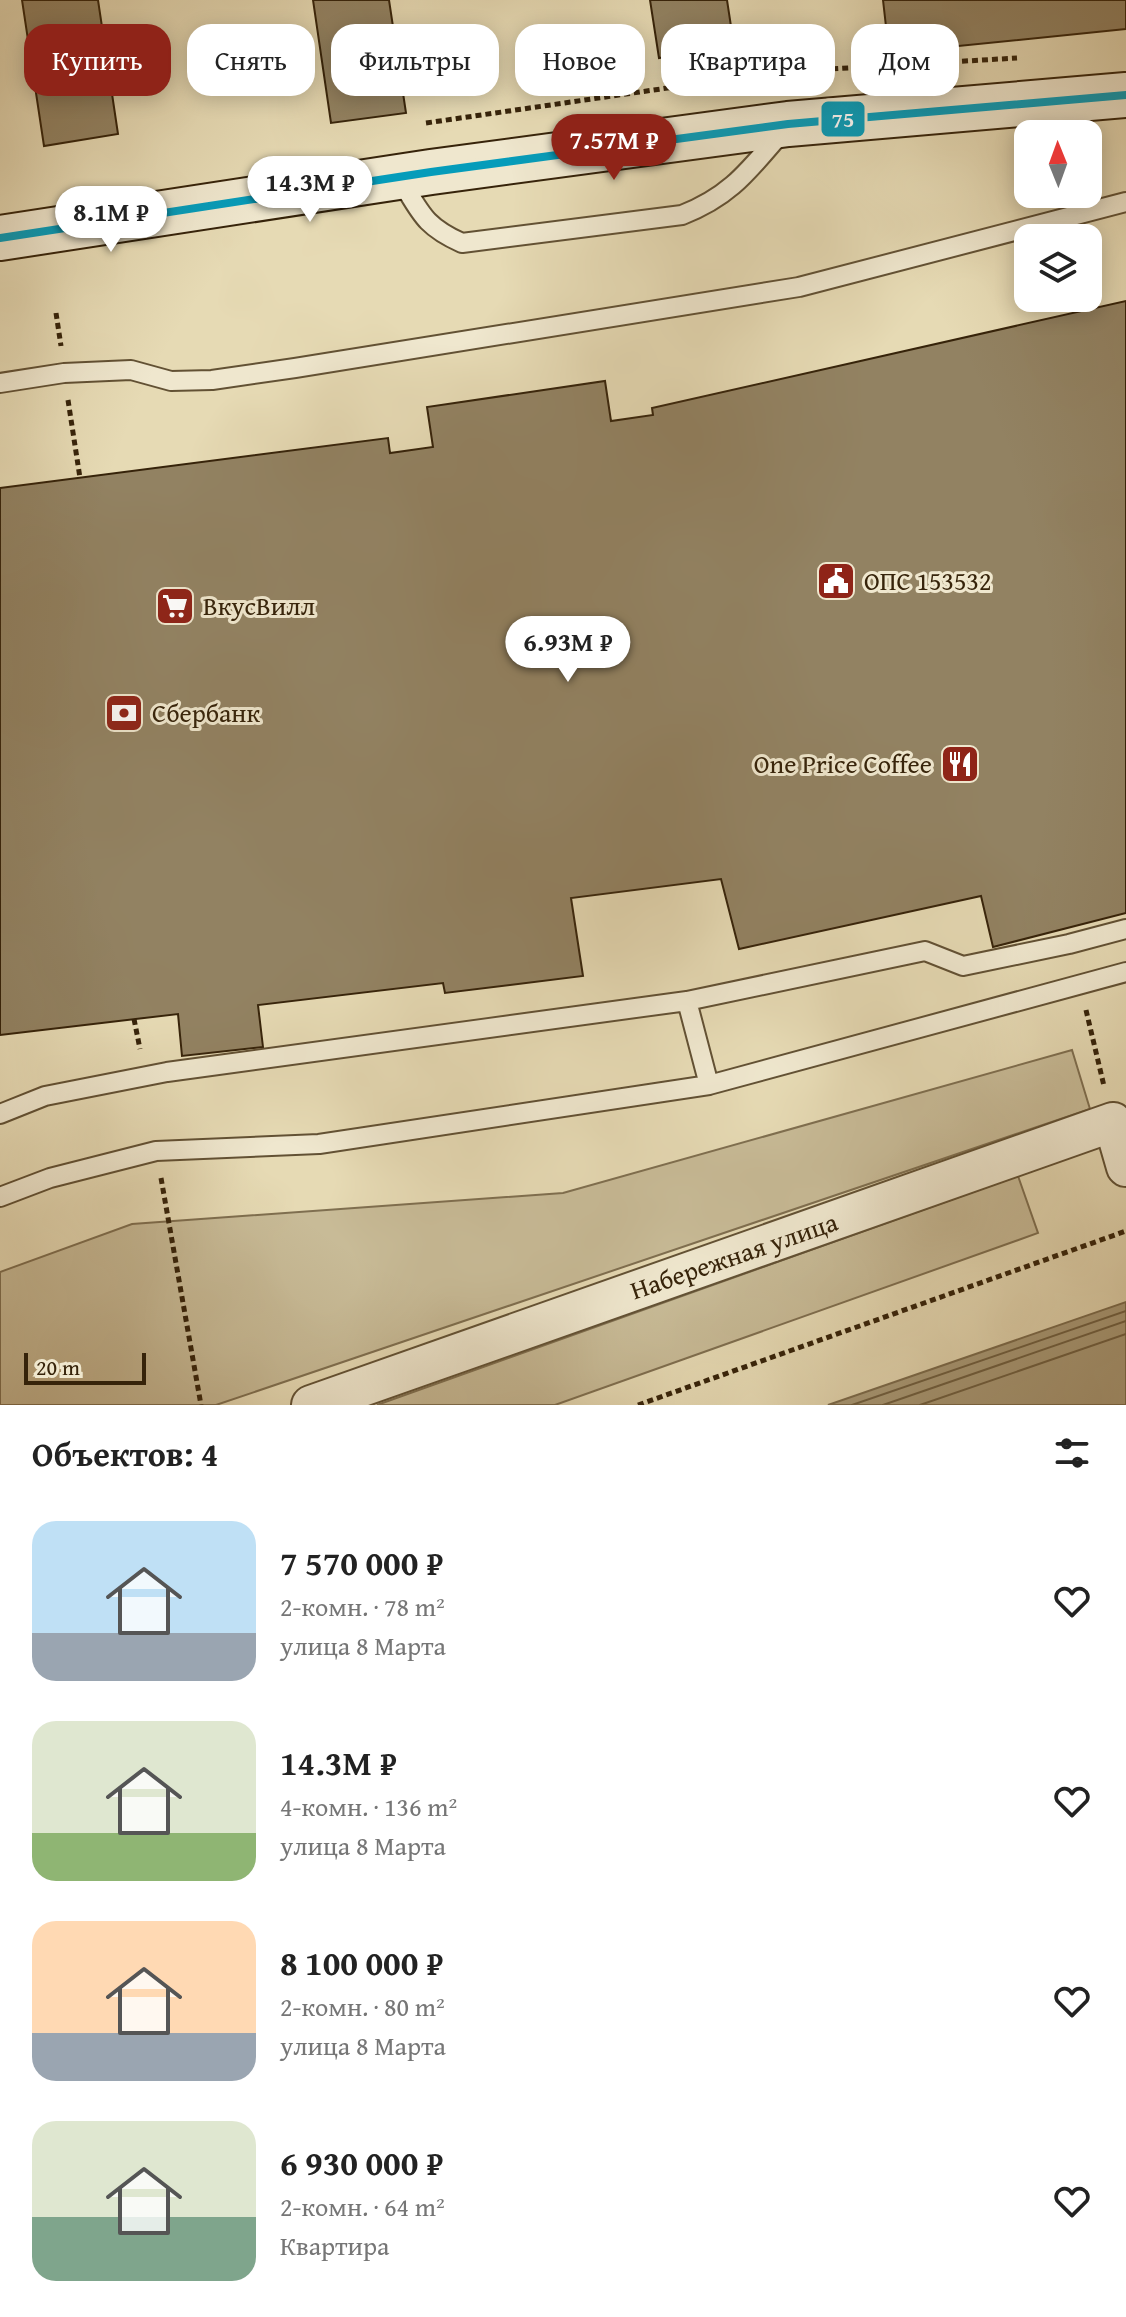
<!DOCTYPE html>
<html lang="ru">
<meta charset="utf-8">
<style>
:root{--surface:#fff;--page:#f2f2f2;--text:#222;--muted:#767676;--accent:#8f2418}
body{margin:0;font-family:"Gentium Book Plus",serif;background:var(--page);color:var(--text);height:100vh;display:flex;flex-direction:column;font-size:30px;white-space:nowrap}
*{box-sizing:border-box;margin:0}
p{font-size:26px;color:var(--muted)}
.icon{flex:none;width:44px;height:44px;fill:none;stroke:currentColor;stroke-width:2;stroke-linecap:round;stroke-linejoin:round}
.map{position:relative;height:1405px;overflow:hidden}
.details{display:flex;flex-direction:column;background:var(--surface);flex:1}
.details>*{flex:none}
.hud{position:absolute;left:24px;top:24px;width:1078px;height:72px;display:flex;gap:16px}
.needle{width:52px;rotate:359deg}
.tools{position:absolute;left:1014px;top:120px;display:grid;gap:16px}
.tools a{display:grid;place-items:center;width:88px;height:88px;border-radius:16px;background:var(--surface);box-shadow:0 4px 20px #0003;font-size:40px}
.scale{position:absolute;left:24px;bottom:20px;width:122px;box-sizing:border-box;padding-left:8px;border:4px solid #36230a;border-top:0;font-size:22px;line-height:28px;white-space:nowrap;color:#36230a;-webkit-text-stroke:6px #efe7ce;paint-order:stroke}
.price{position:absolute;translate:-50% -68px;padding:0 18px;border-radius:28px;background:#fff;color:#222;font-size:26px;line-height:52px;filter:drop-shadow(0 2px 4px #0008)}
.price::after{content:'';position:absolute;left:50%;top:48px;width:24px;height:18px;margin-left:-12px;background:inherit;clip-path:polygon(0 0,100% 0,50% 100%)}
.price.current{background:var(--accent);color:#fff}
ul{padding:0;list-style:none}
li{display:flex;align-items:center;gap:24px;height:200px;padding:0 32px}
li span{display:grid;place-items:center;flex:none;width:224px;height:160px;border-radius:24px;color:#555}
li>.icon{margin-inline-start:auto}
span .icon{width:96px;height:96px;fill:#fffc;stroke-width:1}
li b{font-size:34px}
h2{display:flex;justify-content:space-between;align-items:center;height:96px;padding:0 32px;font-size:34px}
.pill{padding:0 28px;border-radius:24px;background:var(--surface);box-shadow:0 4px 20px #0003;font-size:28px;line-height:72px}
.pill.current{background:var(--accent);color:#fff}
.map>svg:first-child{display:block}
.green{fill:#c8bb97;stroke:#7f6f50;stroke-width:2}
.water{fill:#aa9c7a;stroke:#7c6c4d;stroke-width:2}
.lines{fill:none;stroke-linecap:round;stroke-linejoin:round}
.shore{stroke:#706042;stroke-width:2}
.building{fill:#928262;stroke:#36230a;stroke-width:2}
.lane-casing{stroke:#625134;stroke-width:22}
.street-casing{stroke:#625134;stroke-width:42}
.secondary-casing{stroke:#36230a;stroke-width:48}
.path{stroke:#36230a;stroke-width:5;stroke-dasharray:6 4;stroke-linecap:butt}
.lane{stroke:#efe7ce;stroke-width:18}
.street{stroke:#efe7ce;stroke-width:38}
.secondary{stroke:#efe7ce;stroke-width:44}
.bus-1-casing{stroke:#efe7ce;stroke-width:14}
.bus-1{stroke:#059cba;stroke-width:8}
.labels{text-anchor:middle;stroke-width:6;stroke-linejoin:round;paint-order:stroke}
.poi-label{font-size:26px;fill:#36230a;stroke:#efe7ce;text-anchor:start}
.street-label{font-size:26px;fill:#36230a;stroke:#efe7ce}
.line-badge{stroke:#efe7ce;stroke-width:3}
.badge-label{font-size:22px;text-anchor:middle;font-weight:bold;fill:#fff}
</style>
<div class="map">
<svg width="1126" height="1405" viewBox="0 0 1126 1405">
<rect width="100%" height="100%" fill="#e6dab4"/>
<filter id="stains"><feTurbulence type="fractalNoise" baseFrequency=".0025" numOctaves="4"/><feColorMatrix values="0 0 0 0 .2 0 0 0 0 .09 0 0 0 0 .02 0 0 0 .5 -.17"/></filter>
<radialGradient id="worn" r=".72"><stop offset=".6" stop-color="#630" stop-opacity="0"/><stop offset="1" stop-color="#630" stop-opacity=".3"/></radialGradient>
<path class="green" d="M 1072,1050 L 1090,1109 L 216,1405 L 0,1405 L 0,1272 L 132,1224 L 563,1193 Z
M 1018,1176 L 1038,1233 L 555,1405 L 377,1405 Z"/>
<path class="water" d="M 1126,1302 L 1126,1405 L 828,1405 Z"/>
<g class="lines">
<path class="shore" d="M 852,1405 L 1126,1311
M 883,1405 L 1126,1321
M 920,1405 L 1126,1334"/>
</g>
<path class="building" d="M 22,0 L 98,0 L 118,134 L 44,146 Z
M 313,0 L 389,0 L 406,113 L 331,123 Z
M 650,0 L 727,0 L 734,46 L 659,58 Z
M 883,0 L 1126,0 L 1126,29 L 889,53 Z
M 1126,301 L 1126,913 L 993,947 L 981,896 L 739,949 L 721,879 L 571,898 L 583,976 L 445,993 L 443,983 L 258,1005 L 263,1047 L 182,1056 L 178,1014 L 0,1035 L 0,488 L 388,438 L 390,453 L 433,447 L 427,407 L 605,381 L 611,421 L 653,415 L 652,408 Z"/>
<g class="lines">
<defs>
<path id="lane" d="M 400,179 C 421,213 424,226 462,243 L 682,215 C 731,196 749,170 782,132
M 0,383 L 64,373 L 131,370 L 171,381 L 212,380 L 295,368 L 799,287 L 1126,202
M 687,1001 L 709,1085
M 0,1114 L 45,1096 L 167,1072 L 687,1001 L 925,951 L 963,966 L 1069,944 L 1126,929
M 0,1197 L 50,1178 L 156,1151 L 319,1144 L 709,1085 L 1126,972"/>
<path id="street" d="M 311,1405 L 1113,1122 L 1126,1167"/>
<path id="secondary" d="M 0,238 L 431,172 L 788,124 L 1126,95"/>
</defs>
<use href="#lane" class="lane-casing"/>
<use href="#street" class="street-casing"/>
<use href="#secondary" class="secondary-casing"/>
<path class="path" d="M 426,123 L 778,72 L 1017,58
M 56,313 L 61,346
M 68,400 L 80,478
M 1086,1010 L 1104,1086
M 134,1019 L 140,1049
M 161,1178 L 201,1405
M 638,1405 L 1126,1231"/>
<use href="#lane" class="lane"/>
<use href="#street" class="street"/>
<use href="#secondary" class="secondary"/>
<defs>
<path id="bus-1" d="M 0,238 L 431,172 L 788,124 L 1126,95"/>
</defs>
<use href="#bus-1" class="bus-1-casing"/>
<use href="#bus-1" class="bus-1"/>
</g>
<defs>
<symbol id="civic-square" viewBox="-11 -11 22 22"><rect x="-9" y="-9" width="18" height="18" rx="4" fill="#8f2418" stroke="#efe7ce"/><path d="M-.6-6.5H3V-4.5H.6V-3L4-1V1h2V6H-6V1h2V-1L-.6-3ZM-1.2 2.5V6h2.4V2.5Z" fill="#fff"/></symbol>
<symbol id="supermarket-square" viewBox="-11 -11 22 22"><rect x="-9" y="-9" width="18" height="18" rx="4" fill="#8f2418" stroke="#efe7ce"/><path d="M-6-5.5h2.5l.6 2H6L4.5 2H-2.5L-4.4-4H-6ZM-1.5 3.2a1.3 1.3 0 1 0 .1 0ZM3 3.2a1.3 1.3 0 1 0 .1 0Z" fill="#fff"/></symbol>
<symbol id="bank-square" viewBox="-11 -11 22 22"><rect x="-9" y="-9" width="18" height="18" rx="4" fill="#8f2418" stroke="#efe7ce"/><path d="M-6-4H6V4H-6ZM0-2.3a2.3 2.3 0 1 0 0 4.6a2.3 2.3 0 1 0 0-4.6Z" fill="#fff"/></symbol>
<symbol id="restaurant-square" viewBox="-11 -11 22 22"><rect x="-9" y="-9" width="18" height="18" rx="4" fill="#8f2418" stroke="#efe7ce"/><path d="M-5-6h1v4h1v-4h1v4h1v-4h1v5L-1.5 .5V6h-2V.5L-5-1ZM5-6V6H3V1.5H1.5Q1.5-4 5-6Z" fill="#fff"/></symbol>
</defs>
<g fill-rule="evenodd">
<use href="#civic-square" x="814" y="559" width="44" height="44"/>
<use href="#supermarket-square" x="153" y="584" width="44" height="44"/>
<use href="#bank-square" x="102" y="691" width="44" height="44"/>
<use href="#restaurant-square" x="938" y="742" width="44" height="44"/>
</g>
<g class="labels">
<g class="poi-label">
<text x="864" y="590">ОПС 153532</text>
<text x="203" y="615">ВкусВилл</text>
<text x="152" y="722">Сбербанк</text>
<text x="932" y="773" text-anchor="end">One Price Coffee</text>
</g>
<g class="street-label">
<text transform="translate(734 1256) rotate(-19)" y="9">Набережная улица</text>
</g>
</g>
<rect class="line-badge" x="820" y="100" width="46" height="38" rx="8" fill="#059cba"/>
<g class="badge-label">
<text x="843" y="127">75</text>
</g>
<rect width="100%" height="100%" filter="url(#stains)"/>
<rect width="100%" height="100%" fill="url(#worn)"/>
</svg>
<div class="tools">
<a><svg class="needle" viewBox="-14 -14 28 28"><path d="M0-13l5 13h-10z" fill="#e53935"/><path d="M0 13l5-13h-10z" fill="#767676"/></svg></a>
<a><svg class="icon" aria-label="layers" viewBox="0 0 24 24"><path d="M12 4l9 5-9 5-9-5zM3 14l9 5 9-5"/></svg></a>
</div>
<div class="scale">20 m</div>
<b class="price current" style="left:614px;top:182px">7.57M ₽</b>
<b class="price" style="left:310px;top:224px">14.3M ₽</b>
<b class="price" style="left:111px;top:254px">8.1M ₽</b>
<b class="price" style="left:568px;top:684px">6.93M ₽</b>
<div class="hud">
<a class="pill current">Купить</a>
<a class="pill">Снять</a>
<a class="pill">Фильтры</a>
<a class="pill">Новое</a>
<a class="pill">Квартира</a>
<a class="pill">Дом</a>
</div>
</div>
<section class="details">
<h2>Объектов: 4<svg class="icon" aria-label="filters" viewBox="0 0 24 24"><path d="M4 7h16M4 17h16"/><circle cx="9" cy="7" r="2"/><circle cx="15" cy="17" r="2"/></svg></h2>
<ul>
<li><span style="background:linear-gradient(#bfe0f5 70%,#9aa5b1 0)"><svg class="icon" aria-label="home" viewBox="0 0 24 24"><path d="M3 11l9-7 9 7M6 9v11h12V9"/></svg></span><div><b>7 570 000 ₽</b><p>2-комн. · 78 m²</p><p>улица 8 Марта</p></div><svg class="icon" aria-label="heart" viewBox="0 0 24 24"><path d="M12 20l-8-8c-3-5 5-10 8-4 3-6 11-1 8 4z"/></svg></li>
<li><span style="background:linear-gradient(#dfe7d0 70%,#8fb573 0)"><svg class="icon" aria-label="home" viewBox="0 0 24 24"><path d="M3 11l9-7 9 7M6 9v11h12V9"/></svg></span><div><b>14.3M ₽</b><p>4-комн. · 136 m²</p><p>улица 8 Марта</p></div><svg class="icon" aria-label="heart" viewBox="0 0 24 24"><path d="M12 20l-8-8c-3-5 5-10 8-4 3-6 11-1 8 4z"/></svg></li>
<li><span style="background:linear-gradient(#ffd9b3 70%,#9aa5b1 0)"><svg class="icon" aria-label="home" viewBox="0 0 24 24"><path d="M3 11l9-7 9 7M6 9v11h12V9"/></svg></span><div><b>8 100 000 ₽</b><p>2-комн. · 80 m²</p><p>улица 8 Марта</p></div><svg class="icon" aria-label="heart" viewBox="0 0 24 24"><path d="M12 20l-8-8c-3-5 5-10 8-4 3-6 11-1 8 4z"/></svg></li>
<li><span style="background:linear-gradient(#dfe7d0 60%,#7fa58c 0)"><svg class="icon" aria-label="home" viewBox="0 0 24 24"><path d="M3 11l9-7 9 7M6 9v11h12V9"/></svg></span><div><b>6 930 000 ₽</b><p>2-комн. · 64 m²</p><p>Квартира</p></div><svg class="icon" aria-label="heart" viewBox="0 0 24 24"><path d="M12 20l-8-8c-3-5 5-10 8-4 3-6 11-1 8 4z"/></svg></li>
</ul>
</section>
